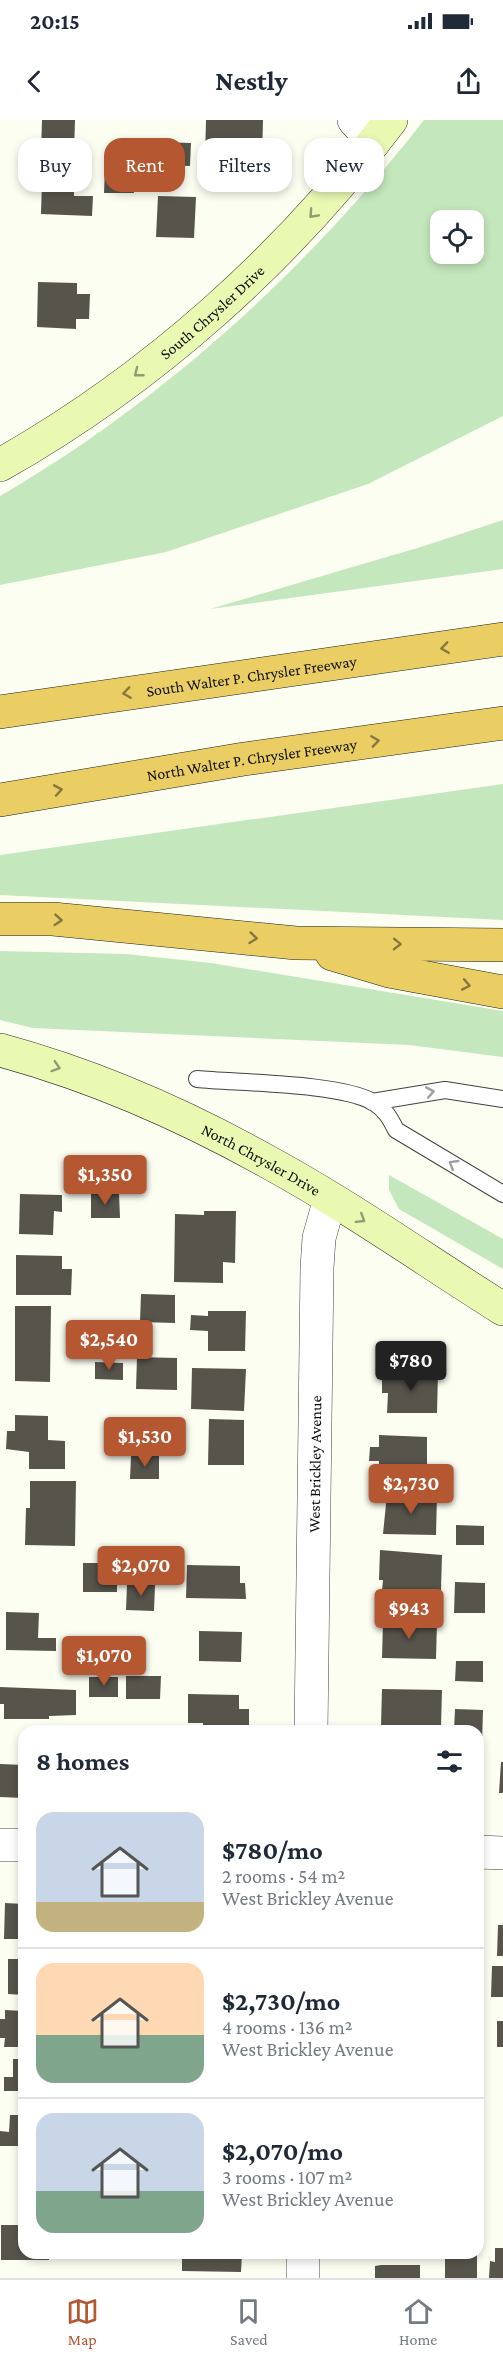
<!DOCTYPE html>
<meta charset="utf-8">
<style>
:root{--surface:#fff;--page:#f6f6f7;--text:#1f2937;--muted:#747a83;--line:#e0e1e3;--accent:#b55731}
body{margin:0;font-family:"Crimson Pro",serif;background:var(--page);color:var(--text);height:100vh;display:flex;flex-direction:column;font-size:22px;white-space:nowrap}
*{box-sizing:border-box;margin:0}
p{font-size:20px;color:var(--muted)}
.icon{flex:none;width:33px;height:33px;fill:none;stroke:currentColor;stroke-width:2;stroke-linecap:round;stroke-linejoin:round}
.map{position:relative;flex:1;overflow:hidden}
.details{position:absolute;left:18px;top:1605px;width:466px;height:534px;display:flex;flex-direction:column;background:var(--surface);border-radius:18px;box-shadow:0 3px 9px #0003}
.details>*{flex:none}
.guide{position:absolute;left:18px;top:18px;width:468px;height:54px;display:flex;gap:12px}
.buttons{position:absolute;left:430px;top:90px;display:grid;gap:12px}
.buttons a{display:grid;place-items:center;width:54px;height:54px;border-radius:12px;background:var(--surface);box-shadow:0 3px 9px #0003;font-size:30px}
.price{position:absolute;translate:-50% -51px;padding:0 14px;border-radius:6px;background:var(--accent);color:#fff;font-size:20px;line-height:39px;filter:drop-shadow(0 2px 3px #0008)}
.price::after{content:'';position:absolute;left:50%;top:36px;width:18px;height:14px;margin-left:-9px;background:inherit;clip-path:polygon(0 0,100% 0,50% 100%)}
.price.current{background:#222;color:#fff}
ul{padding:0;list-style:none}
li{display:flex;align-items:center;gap:18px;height:150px;padding:0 18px}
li+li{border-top:2px solid var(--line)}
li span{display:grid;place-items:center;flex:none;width:168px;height:120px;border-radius:18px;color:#555}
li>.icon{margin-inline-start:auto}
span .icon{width:72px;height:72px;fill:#fffc;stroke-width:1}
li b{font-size:26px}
h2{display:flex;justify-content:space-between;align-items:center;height:72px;padding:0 18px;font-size:26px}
.pill{padding:0 21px;border-radius:18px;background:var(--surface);box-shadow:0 3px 9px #0003;font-size:21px;line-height:54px}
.pill.current{background:var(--accent);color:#fff}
.status{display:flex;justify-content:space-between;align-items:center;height:42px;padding:0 30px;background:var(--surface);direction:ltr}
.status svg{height:16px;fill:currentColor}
header{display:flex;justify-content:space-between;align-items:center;height:78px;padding:0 18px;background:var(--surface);font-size:27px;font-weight:700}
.tab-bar{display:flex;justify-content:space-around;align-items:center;height:84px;border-top:2px solid var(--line);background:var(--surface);font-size:16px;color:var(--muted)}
.tab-bar a{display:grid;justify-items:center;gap:3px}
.tab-bar .current{color:var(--accent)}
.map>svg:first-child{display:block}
.green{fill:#c5e7bd;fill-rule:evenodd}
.building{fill:#57544c}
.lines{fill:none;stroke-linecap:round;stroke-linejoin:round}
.lane-casing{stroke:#424242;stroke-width:18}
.street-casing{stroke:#424242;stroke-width:34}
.secondary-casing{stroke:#313131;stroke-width:34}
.highway-casing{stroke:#202020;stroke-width:34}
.lane{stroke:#fff;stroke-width:16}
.street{stroke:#fff;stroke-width:33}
.secondary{stroke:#e9f9b2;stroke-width:33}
.highway{stroke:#eace64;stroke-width:33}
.oneway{stroke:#929b71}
.oneway2{stroke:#87783e}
.oneway3{stroke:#9f9f9f}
.labels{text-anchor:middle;stroke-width:6;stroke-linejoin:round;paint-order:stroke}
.street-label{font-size:16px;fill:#0f0f0f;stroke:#fff}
</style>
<div class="status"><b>20:15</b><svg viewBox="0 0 49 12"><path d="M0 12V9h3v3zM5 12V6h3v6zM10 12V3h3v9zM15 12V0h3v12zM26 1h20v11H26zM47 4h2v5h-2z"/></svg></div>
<header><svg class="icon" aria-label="back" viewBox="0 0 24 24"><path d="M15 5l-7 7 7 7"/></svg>Nestly<svg class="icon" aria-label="share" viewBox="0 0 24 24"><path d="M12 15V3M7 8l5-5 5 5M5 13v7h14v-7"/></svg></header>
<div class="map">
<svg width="503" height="2158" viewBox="0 0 503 2158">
<rect width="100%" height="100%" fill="#fcfef2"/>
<path class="green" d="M 424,0 L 503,0 L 503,296 L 368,364 L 166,432 L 0,465 L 0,376 C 163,281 308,149 424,0 ZM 474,100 L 474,134 L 441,134 L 441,100 Z
M 503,400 L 503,449 L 210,489 L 424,426 Z
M 503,664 L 503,800 L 0,775 L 0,735 Z
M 0,831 L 126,834 L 211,843 L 503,891 L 503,937 L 409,925 L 33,908 L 0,900 Z
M 389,1055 L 503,1119 L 503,1149 L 399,1089 L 389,1070 Z"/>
<path class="building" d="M 42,0 L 75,0 L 74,33 L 41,32 Z
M 206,0 L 263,0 L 262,40 L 205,38 Z
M 158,22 L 191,23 L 190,46 L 158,45 Z
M 105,48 L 135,49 L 134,73 L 104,73 Z
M 42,60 L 74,61 L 74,76 L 93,76 L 92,96 L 41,94 Z
M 158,76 L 196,77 L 194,118 L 156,117 Z
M 38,162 L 77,163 L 77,174 L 90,174 L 89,199 L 76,199 L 76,209 L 37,207 Z
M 91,1073 L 119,1073 L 120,1098 L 91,1098 Z
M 20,1074 L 62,1075 L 62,1092 L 54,1091 L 53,1115 L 19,1114 Z
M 204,1091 L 236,1091 L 235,1143 L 223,1142 L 223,1163 L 174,1162 L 175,1094 L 204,1095 Z
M 16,1135 L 62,1136 L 62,1149 L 72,1149 L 71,1175 L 16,1175 Z
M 141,1174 L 175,1175 L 175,1203 L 140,1202 Z
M 15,1186 L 51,1186 L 50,1262 L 15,1261 Z
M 208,1191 L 246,1191 L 245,1231 L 208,1231 L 208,1211 L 190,1210 L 191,1195 L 208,1196 Z
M 137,1237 L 177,1238 L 177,1270 L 136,1269 Z
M 95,1242 L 123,1243 L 123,1260 L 95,1259 Z
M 192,1248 L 246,1249 L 244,1291 L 191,1289 Z
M 388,1252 L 438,1253 L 437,1293 L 387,1293 L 388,1273 L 382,1273 L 382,1256 L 389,1256 Z
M 15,1295 L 48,1296 L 48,1320 L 65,1321 L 65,1349 L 29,1349 L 29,1332 L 6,1329 L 7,1311 L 15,1311 Z
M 209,1299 L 244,1300 L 244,1345 L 208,1345 Z
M 379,1315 L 427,1317 L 427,1354 L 379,1355 L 379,1341 L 369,1341 L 370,1327 L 379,1327 Z
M 131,1336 L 159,1336 L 159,1359 L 130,1359 Z
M 30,1361 L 76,1361 L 75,1426 L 25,1425 L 26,1388 L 30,1388 Z
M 387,1374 L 437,1375 L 436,1415 L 383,1414 Z
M 456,1405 L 484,1406 L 484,1425 L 456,1425 Z
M 380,1430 L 442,1435 L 441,1470 L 382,1471 L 383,1460 L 379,1460 Z
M 83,1443 L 117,1443 L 117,1472 L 83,1472 Z
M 187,1445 L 240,1446 L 240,1463 L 245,1463 L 246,1479 L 186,1478 Z
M 455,1462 L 485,1463 L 485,1493 L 454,1493 Z
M 127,1464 L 155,1465 L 154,1491 L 126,1490 Z
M 6,1492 L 39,1493 L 38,1518 L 56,1518 L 56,1531 L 6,1530 Z
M 383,1501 L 437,1502 L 436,1539 L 382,1538 Z
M 199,1511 L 242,1512 L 241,1542 L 199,1541 Z
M 87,1528 L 117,1528 L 117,1546 L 87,1546 Z
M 456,1541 L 483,1541 L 483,1562 L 455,1561 Z
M 126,1556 L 161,1556 L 160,1579 L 126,1579 Z
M 89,1557 L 118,1557 L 118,1577 L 89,1577 Z
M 0,1567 L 76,1570 L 76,1595 L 49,1596 L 49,1599 L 4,1599 L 4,1584 L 0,1584 Z
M 382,1569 L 442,1570 L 441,1607 L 381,1606 Z
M 188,1574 L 239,1575 L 239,1589 L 249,1589 L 249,1607 L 203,1606 L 203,1603 L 188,1603 Z
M 455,1589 L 483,1590 L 482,1625 L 478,1625 L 478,1611 L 454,1611 Z
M 501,1642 L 503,1642 L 503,1673 L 499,1673 Z
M 0,1644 L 24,1645 L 24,1678 L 0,1677 Z
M 478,1775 L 483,1775 L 483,1803 L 478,1803 Z
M 5,1783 L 24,1784 L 24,1819 L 4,1819 Z
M 498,1805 L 503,1805 L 503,1836 L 497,1836 Z
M 8,1839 L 24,1839 L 24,1875 L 8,1874 Z
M 492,1846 L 503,1846 L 503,1877 L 491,1877 Z
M 5,1890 L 24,1891 L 24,1927 L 4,1927 L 5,1918 L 0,1918 L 0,1899 L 5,1899 Z
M 497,1901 L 503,1901 L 503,1927 L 497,1927 Z
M 478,1932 L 483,1932 L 483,1953 L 478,1953 Z
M 13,1939 L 24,1939 L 24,1971 L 4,1971 L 4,1957 L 13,1957 Z
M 10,1995 L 24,1995 L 24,2026 L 0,2026 L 0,2011 L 9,2012 Z
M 1,2105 L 24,2105 L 24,2133 L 49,2133 L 49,2140 L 1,2140 Z
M 495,2128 L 503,2128 L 503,2158 L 489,2158 L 490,2141 L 495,2142 Z
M 182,2133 L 242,2133 L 241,2152 L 182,2151 Z
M 445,2133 L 477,2133 L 477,2158 L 445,2158 Z
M 381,2145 L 420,2145 L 420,2158 L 375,2158 L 375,2146 Z"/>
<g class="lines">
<defs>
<path id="lane" d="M 197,959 C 239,963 340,963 373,982 C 385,989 390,998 396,1010 L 503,1074
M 372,982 L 445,970 L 503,979"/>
<g id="street">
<path d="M 354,0 L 374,22"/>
<path id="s1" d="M 311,1611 L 317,1148 L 319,1118 L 330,1079"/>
<path d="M 0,1725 L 24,1725"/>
<path d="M 478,1732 L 503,1733"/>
<path d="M 303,2158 L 303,2133"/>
</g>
<g id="secondary">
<path id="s2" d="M 0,345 C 152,259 286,139 391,0"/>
<path id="s3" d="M 0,930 C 92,955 184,995 268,1042 C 349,1086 425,1140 503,1189"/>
</g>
<g id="highway">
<path id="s4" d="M 0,592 L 503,519"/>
<path id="s5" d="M 0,680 L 244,639 L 503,603"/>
<path d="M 0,799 L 53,799 L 296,823 L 503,825"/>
<path d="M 332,834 L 389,851 L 503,872"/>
</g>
</defs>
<use href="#lane" class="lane-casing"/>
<use href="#street" class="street-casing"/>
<use href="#secondary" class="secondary-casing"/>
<use href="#highway" class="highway-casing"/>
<use href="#lane" class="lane"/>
<use href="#street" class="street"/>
<use href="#secondary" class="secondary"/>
<use href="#highway" class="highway"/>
</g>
<defs><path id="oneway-chevron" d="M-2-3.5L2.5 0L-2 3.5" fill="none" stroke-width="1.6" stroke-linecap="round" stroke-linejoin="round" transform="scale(1.5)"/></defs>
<g class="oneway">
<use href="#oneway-chevron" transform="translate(313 94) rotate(133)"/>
<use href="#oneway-chevron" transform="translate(138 253) rotate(142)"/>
<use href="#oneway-chevron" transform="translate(56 947) rotate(18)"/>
<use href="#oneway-chevron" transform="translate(361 1099) rotate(32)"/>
</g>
<g class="oneway2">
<use href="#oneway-chevron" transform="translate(445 528) rotate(172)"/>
<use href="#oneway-chevron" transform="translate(127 573) rotate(172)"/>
<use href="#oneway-chevron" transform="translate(375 621) rotate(-8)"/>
<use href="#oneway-chevron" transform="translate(58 670) rotate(-10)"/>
<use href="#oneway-chevron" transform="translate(58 800) rotate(4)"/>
<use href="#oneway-chevron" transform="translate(253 818) rotate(6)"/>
<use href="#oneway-chevron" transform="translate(397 824) rotate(1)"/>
<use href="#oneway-chevron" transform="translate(466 865) rotate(11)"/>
</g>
<g class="oneway3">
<use href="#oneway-chevron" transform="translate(430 972) rotate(-10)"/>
<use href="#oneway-chevron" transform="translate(453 1044) rotate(-149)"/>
</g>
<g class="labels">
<g class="street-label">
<text dy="6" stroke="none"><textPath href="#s2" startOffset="262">South Chrysler Drive</textPath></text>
<text dy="6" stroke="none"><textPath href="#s4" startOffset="254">South Walter P. Chrysler Freeway</textPath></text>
<text dy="6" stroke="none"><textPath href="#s5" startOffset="255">North Walter P. Chrysler Freeway</textPath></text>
<text dy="6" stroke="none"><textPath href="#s3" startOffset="284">North Chrysler Drive</textPath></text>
<text dy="6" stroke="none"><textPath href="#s1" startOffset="267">West Brickley Avenue</textPath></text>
</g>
</g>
</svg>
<div class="buttons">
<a><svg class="icon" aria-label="locate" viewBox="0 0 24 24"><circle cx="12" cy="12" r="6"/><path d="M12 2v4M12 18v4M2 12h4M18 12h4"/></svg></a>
</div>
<b class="price" style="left:105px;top:1086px">$1,350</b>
<b class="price" style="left:109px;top:1251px">$2,540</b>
<b class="price current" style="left:411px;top:1272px">$780</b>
<b class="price" style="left:145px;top:1348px">$1,530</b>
<b class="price" style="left:411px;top:1395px">$2,730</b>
<b class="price" style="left:141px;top:1477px">$2,070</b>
<b class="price" style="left:409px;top:1520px">$943</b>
<b class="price" style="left:104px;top:1567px">$1,070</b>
<div class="guide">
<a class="pill">Buy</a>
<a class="pill current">Rent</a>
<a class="pill">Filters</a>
<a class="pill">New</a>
</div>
<section class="details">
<h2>8 homes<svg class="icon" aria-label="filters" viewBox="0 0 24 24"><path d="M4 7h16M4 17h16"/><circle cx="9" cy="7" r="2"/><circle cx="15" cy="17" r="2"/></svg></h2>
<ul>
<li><span style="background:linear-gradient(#c9d6e8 75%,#c2b280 0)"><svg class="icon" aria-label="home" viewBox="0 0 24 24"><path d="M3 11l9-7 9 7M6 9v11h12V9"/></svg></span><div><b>$780/mo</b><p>2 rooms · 54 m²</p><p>West Brickley Avenue</p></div></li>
<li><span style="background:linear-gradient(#ffd9b3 60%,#7fa58c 0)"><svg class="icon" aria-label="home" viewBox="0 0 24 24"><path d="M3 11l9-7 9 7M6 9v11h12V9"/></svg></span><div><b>$2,730/mo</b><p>4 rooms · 136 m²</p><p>West Brickley Avenue</p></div></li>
<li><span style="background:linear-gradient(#c9d6e8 65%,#7fa58c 0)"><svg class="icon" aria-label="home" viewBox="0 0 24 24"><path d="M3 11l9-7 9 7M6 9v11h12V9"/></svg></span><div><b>$2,070/mo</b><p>3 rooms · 107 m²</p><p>West Brickley Avenue</p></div></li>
</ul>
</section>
</div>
<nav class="tab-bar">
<a class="current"><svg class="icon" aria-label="map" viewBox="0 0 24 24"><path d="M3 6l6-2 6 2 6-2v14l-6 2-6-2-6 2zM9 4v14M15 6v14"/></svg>Map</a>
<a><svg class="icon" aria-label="saved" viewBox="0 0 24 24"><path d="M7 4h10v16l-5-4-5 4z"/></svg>Saved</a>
<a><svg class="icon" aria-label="home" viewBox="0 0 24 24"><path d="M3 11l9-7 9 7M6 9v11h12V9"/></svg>Home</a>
</nav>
